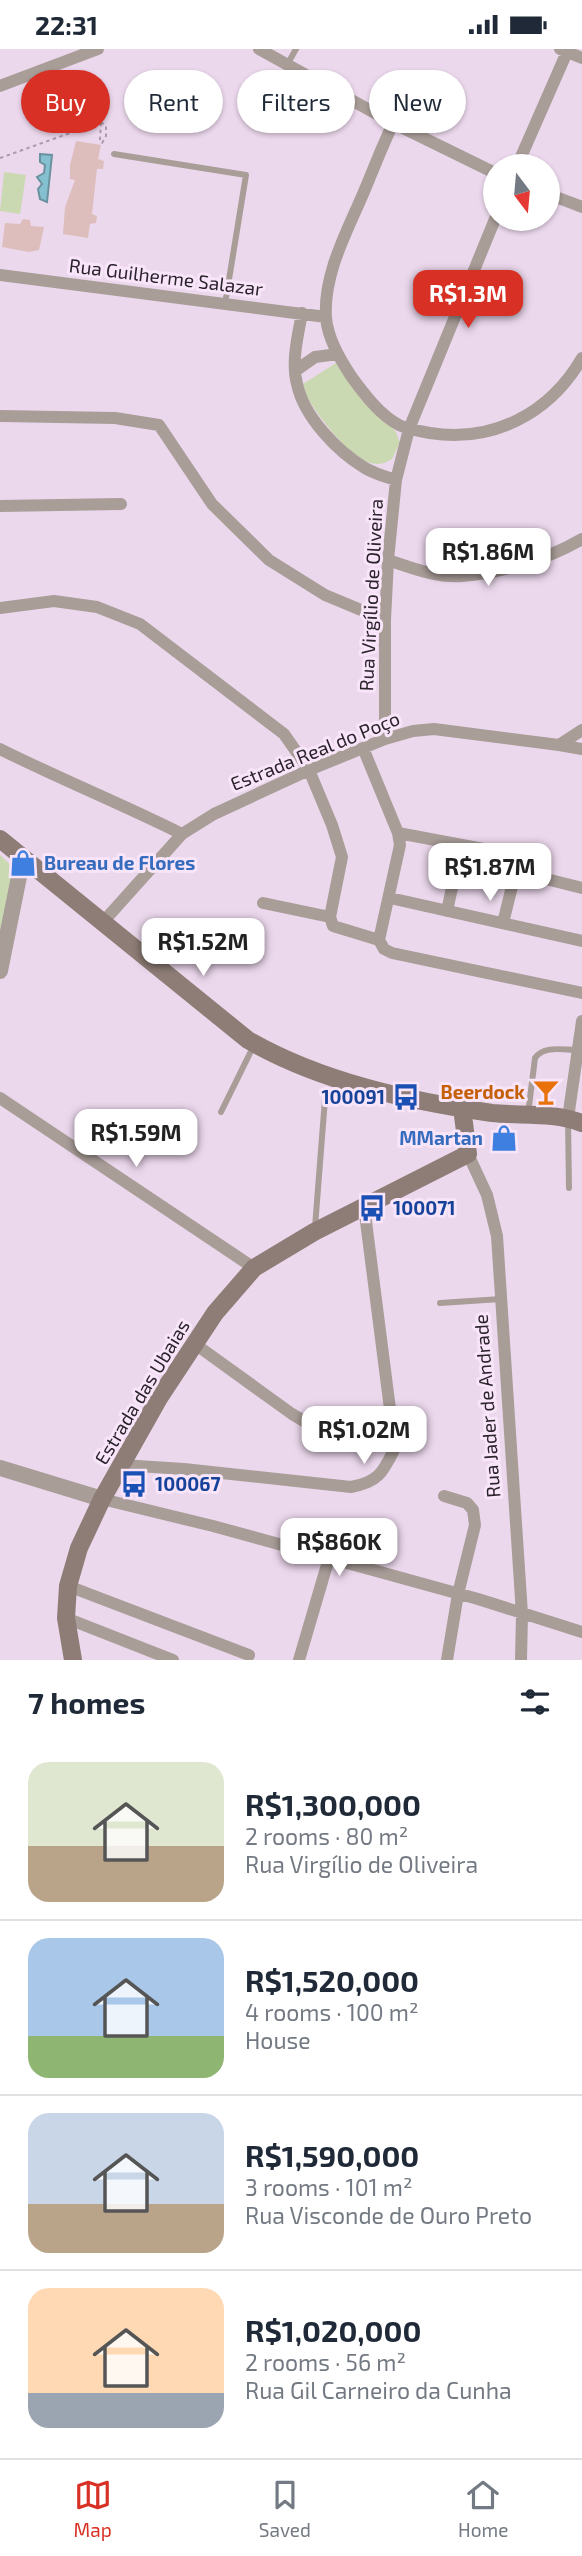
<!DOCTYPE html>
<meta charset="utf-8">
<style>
:root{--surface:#fff;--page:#f6f6f7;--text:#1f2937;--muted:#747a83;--line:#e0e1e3;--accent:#d93025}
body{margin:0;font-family:"Exo 2",sans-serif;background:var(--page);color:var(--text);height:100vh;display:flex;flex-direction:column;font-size:26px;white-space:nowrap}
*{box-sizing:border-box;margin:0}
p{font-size:23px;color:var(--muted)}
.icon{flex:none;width:38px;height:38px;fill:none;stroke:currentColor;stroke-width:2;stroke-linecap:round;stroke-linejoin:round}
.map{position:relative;height:1611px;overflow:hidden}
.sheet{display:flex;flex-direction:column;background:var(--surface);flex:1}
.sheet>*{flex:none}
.top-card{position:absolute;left:21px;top:21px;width:541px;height:63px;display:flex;gap:14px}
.needle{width:46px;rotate:164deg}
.tools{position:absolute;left:483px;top:105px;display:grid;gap:14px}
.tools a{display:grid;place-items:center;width:77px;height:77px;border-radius:50%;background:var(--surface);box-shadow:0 2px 5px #0004;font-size:35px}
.price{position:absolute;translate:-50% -60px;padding:0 16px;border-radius:14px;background:#fff;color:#222;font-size:23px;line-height:46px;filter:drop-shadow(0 2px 4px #0008)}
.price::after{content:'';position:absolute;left:50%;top:42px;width:21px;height:16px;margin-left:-10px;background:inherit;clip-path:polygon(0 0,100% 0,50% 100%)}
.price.current{background:var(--accent);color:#fff}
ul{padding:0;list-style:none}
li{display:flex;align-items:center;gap:21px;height:175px;padding:0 28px}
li+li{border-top:2px solid var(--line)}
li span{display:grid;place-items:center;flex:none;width:196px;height:140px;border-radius:21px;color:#555}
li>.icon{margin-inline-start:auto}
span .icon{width:84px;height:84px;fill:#fffc;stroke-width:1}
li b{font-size:30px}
h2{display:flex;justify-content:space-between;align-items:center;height:84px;padding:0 28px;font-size:30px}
.chip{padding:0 24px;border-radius:32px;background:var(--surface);box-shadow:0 2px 5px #0004;font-size:24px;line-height:63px}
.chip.current{background:var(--accent);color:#fff}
.status{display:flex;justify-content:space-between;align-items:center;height:49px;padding:0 35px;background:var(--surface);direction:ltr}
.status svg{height:19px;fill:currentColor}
.menu{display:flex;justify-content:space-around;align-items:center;height:98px;border-top:2px solid var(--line);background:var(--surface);font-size:19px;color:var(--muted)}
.menu a{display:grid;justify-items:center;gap:4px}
.menu .current{color:var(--accent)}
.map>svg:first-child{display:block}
.green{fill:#cbd9b2}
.water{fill:#85c0d0;stroke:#6a919e;stroke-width:2}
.building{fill:#ddbebd}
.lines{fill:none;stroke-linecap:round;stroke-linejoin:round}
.path{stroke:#aa9aab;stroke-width:2;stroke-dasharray:3.5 3.5;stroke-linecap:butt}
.service{stroke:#a99d98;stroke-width:6}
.minor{stroke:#a99d98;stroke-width:12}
.tertiary{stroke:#a99d98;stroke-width:16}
.secondary{stroke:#8e7d76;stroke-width:18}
.labels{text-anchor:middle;stroke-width:6;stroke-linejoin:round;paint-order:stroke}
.street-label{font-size:19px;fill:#2b232b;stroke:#f9e5fa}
.shop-label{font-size:19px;font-weight:bold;fill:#366cbe;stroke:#f9e5fa;text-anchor:start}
.food-label{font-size:19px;font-weight:bold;fill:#c56008;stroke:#f9e5fa;text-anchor:end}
.transit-label{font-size:19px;font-weight:bold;fill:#164399;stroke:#f9e5fa;text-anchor:start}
</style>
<div class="status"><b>22:31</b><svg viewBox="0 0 49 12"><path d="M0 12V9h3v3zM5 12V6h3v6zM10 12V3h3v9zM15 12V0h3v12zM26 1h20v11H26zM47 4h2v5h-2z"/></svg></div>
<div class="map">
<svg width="582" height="1611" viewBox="0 0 582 1611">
<rect width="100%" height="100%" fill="#ecd8ed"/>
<path class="green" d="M 4,123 L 26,126 L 20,165 L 0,162 Z
M 336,314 L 396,383 L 400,394 L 392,410 C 387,413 382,415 377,415 C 351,414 312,360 302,338 L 303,335 Z
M 0,806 L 14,819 L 0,889 Z"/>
<path class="water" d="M 40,105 L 52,106 L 47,153 L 40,150 L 38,140 L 42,135 L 37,128 L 44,124 L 45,116 L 40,113 Z"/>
<path class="building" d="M 76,92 L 101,96 L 98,110 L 104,112 L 103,120 L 97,120 L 92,165 L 97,167 L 96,174 L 90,175 L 88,189 L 63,185 L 65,158 L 75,131 L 70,130 L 70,116 Z
M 23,170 L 30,171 L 31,177 L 44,178 L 39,201 L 29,203 L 2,198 L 5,174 L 20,175 Z"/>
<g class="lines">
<path class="path" d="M 101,73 L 106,77 L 106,87 L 102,94 L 100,91 Z
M 0,109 L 101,73"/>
<path class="service" d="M 287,16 L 296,0
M 114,105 L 246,126 L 225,255
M 221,1063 L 254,996
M 528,1065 L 535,1009 C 544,996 563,1001 578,1001
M 568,1071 L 569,1139
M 315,1178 L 325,1050
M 440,1254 L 501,1250"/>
<path class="minor" d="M 259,0 L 393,74 L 495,124
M 560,0 L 582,9
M 0,37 L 98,0
M 393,74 C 384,94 376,113 368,133 C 351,176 323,221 326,269 C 328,290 340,310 351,327 C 364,345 380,366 399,376 C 409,381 420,382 430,384 C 494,394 550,364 582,309
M 517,117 L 567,3
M 548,145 L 582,158
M 0,226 L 326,268
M 302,264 C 298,286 291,313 297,335 C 304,368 337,402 365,419 C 375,425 386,428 396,431
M 295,322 L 315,308 L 338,305
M 0,367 L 115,369 L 159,376 L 212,455 L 269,511 L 325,546 L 385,571
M 0,457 L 121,455
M 388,511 C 412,519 437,529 462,527 C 502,524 548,510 582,490
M 0,559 L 54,552 L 97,558 L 140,575 L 284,685 L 309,721 L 332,776 L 342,808 L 330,868
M 385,690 L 385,571 L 388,511 L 396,431 L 409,380 L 495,170
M 559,696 L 582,700
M 363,699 L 398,784 L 516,806 L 525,822 L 530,826 L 582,839
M 0,700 C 60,730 122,755 182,785
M 390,849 L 582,892
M 263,854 L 330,868 L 333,877 L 379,891 L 384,900 L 392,904 L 582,944
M 447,862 L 461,797
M 103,873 L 182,785 L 214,765 L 309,721 L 385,690 L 413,682 L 434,680 L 559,696 L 582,681
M 503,874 L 515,825 L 522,817
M 379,891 L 400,796 L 398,784
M 0,1049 L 254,1219
M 568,1069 L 582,972
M 468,1105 L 487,1146 L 497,1187 L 522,1565 L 521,1611
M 195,1295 L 292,1365 L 314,1378
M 122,1416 L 184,1420 L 351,1438 C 379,1433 383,1423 395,1399 L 364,1157
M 444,1447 L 467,1454 L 473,1461 L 475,1476 L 458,1545 L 447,1611
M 102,1450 L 213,1477 L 478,1550 L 582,1583
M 68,1537 L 249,1606
M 66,1569 L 173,1611
M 299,1611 L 329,1509"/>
<path class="tertiary" d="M 0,922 L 23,808
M 0,1419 L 102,1450"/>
<path class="secondary" d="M 0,790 L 248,991 C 321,1033 409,1052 492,1064 C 522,1067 554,1063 582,1074
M 462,1059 L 468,1105
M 73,1611 L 66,1569 L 68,1537 L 79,1499 L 102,1450 L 159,1349 L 215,1264 L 254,1219 L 314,1183 L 468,1105"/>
</g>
<defs>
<symbol id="shop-bare" viewBox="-9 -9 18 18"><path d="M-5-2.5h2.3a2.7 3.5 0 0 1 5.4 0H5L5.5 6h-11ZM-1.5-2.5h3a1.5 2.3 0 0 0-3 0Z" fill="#3f7fe0" stroke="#f9e5fa" stroke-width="2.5" paint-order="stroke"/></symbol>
<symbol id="bar-bare" viewBox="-9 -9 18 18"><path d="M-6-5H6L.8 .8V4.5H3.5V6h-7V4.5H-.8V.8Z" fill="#e8710a" stroke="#f9e5fa" stroke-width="2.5" paint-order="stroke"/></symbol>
<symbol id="bus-bare" viewBox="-9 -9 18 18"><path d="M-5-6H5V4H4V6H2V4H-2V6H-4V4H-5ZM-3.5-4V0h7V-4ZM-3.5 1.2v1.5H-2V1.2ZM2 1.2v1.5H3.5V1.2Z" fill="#1a4fb4" stroke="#f9e5fa" stroke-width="2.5" paint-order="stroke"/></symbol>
</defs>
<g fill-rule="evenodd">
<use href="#shop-bare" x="4" y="795" width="38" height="38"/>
<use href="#bar-bare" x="527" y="1024" width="38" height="38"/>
<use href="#bus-bare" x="387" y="1029" width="38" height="38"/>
<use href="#shop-bare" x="485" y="1070" width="38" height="38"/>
<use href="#bus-bare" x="353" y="1140" width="38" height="38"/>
<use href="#bus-bare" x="115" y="1416" width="38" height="38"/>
</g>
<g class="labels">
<g class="street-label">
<text transform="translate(166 228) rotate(7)" y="7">Rua Guilherme Salazar</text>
<text transform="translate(371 546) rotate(-87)" y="7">Rua Virgílio de Oliveira</text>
<text transform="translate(315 702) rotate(-22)" y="7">Estrada Real do Poço</text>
<text transform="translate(142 1343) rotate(-59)" y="7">Estrada das Ubaias</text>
<text transform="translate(487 1357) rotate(-94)" y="7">Rua Jader de Andrade</text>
</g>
<g class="shop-label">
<text x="44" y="821">Bureau de Flores</text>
<text x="483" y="1096" text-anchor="end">MMartan</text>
</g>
<g class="food-label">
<text x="525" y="1050">Beerdock</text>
</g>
<g class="transit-label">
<text x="385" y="1055" text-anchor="end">100091</text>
<text x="393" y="1166">100071</text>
<text x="155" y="1442">100067</text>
</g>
</g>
</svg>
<div class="tools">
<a><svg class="needle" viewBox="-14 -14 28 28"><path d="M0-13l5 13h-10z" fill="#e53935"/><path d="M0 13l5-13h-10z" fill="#747a83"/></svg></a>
</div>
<b class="price current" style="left:468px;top:281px">R$1.3M</b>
<b class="price" style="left:488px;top:539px">R$1.86M</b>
<b class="price" style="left:490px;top:854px">R$1.87M</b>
<b class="price" style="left:203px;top:929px">R$1.52M</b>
<b class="price" style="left:136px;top:1120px">R$1.59M</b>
<b class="price" style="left:364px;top:1417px">R$1.02M</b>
<b class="price" style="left:339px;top:1529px">R$860K</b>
<div class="top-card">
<a class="chip current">Buy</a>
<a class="chip">Rent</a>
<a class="chip">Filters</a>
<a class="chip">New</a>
</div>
</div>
<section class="sheet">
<h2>7 homes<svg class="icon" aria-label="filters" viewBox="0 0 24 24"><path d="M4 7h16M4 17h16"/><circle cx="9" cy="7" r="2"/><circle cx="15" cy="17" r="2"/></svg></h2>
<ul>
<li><span style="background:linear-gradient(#dfe7d0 60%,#b9a48a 0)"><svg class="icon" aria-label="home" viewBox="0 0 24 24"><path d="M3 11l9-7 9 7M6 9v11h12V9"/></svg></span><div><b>R$1,300,000</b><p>2 rooms · 80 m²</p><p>Rua Virgílio de Oliveira</p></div></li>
<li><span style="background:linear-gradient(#a9c7e8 70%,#8fb573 0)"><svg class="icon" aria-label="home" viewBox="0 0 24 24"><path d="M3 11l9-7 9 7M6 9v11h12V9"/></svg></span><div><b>R$1,520,000</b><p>4 rooms · 100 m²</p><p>House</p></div></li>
<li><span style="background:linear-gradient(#c9d6e8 65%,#b9a48a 0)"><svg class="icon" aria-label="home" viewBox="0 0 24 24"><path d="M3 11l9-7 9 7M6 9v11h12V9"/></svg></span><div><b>R$1,590,000</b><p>3 rooms · 101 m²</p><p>Rua Visconde de Ouro Preto</p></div></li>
<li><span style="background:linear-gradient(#ffd9b3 75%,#9aa5b1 0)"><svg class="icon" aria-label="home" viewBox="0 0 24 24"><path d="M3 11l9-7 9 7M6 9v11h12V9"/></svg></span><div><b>R$1,020,000</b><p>2 rooms · 56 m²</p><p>Rua Gil Carneiro da Cunha</p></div></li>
</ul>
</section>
<nav class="menu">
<a class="current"><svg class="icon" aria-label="map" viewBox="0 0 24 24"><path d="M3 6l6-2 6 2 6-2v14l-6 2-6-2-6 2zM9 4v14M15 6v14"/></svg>Map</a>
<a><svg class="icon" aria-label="saved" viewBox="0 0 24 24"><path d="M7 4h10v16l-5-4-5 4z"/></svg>Saved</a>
<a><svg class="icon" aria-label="home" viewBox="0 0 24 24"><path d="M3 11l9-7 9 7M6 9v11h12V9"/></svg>Home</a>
</nav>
